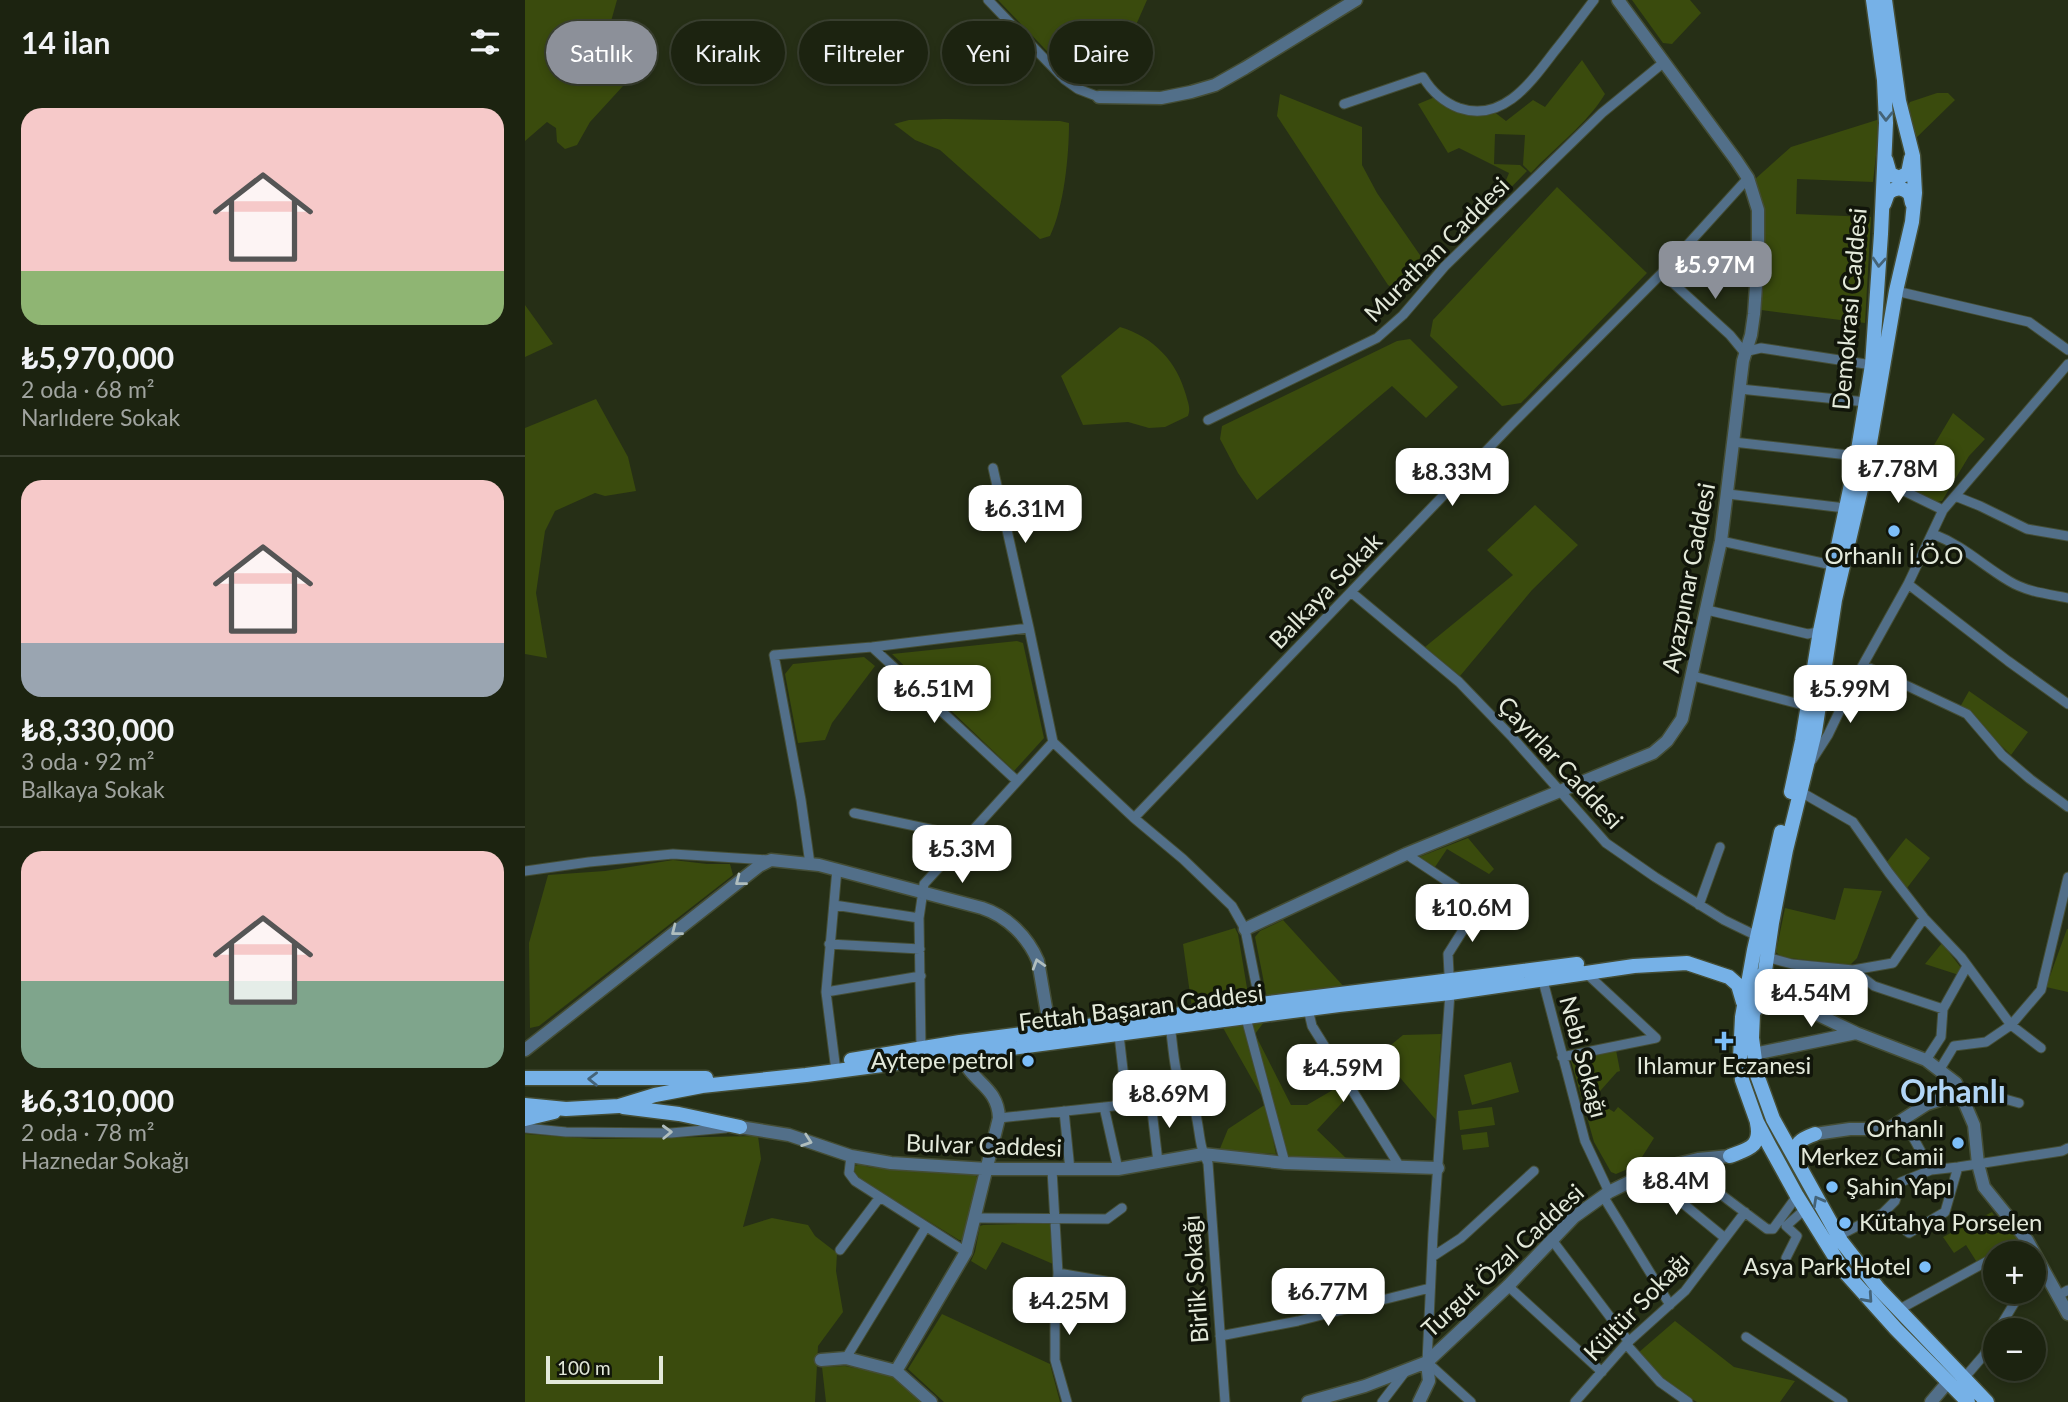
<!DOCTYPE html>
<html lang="tr">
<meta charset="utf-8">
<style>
:root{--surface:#1c2310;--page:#252b19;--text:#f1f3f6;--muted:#a0a49f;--line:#3a4030;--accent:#8c9099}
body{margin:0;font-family:Lato,sans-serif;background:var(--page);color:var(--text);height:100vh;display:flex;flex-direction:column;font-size:26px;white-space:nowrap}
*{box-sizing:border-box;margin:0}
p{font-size:23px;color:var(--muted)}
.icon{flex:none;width:38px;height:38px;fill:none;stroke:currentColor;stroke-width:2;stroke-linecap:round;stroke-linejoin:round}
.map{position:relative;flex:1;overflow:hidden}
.details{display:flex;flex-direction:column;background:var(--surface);width:525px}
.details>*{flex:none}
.guide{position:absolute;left:21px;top:21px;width:665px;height:63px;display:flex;gap:14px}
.fabs{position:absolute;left:1458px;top:1241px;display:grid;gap:14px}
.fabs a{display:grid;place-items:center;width:63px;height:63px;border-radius:50%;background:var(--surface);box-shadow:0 4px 10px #0003,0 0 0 2px var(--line);font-size:35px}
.scale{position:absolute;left:21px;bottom:18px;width:117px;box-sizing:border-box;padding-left:7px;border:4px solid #e3e9da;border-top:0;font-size:19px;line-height:24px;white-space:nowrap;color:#e3e9da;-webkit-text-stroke:5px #11150a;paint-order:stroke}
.price{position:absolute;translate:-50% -60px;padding:0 16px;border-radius:14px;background:#fff;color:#222;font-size:23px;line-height:46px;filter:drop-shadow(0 2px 4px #0008)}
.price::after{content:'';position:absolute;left:50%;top:42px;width:21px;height:16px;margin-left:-10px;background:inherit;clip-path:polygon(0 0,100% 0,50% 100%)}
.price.active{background:var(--accent);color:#fff}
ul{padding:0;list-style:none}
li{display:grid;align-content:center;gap:14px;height:371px;padding:0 21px}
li+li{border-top:2px solid var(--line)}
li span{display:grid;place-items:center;height:217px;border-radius:21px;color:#555}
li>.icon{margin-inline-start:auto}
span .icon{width:126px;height:126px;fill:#fffc;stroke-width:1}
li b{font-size:30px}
h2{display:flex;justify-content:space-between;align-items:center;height:84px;padding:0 21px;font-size:30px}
.chip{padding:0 24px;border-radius:32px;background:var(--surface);box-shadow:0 4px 10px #0003,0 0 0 2px var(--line);font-size:24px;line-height:63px}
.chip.active{background:var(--accent);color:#fff}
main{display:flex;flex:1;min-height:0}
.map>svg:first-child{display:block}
.green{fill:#3a4b0d}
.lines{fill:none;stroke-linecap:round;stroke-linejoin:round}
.minor-casing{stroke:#444d35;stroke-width:11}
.tertiary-casing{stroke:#444d35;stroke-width:15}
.primary-casing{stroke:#444d35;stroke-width:17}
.minor{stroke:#526f89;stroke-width:9}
.tertiary{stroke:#526f89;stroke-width:12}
.primary{stroke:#76b1e7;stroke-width:14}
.oneway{stroke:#446378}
.oneway2{stroke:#b0bebe}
.poi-dot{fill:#7cbef9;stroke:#11150a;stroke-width:2.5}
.labels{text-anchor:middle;stroke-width:7;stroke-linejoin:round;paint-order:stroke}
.street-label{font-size:24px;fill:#e3e9da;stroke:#11150a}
.poi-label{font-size:24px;fill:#e3e9da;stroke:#11150a;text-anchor:end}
.district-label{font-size:32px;font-weight:bold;fill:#b1d5f6;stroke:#11150a}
</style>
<main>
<section class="details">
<h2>14 ilan<svg class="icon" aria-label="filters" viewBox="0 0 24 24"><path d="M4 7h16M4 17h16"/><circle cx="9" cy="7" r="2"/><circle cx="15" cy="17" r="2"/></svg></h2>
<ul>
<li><span style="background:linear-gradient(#f6c9c9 75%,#8fb573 0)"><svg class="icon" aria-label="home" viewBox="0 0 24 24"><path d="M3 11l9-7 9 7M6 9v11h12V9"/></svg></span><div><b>₺5,970,000</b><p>2 oda · 68 m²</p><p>Narlıdere Sokak</p></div></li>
<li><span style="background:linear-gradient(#f6c9c9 75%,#9aa5b1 0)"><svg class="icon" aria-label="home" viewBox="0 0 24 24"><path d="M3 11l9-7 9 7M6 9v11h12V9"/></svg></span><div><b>₺8,330,000</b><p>3 oda · 92 m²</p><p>Balkaya Sokak</p></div></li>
<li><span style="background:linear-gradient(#f6c9c9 60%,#7fa58c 0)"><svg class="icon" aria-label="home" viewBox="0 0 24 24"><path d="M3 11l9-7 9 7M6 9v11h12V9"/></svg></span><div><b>₺6,310,000</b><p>2 oda · 78 m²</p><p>Haznedar Sokağı</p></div></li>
</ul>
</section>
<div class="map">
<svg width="1543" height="1402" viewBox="0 0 1543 1402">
<rect width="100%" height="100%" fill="#262f16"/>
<path class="green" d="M 0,0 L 92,0 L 83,32 C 94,49 96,56 118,56 L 109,74 L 65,122 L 52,145 L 40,149 L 32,142 L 31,128 L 22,122 L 0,141 Z
M 473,0 L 622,0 L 585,84 L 556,78 L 538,68 Z
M 1107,0 L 1165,0 L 1176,13 L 1147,44 L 1138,43 Z
M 1057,60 L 1080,94 C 1062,124 1030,147 1006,173 L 998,165 L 1000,135 L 970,134 L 969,164 L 995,165 L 1002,171 L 972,202 L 984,173 L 934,148 L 923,153 L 893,104 L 910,97 C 929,111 945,119 968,111 L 981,121 L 1008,100 L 1020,107 Z
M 1412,93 L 1423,93 L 1430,100 L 1389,140 L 1382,107 L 1385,102 Z
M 755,94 L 837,127 L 837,165 L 852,193 L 906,271 C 894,283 880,297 863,285 L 752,116 Z
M 420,119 L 535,121 L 544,123 C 544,156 539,207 525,236 L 515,239 L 415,150 L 390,140 L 369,124 L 384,120 Z
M 1355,119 L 1348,182 L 1272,179 L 1271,214 L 1346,217 L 1340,323 L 1236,310 L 1239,259 L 1238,209 L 1229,180 L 1266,147 Z
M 1032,187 L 1122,273 L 996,403 L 977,406 L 905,336 L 908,320 Z
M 0,305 L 28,344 L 0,357 Z
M 595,327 C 629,337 652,362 661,395 C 663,403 666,408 663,416 L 640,427 L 624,428 L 603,422 L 558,425 L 536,376 Z
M 885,339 L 933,387 L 901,418 L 867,386 L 732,500 L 713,473 L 695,439 L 697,426 L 872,341 Z
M 71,399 L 103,457 L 111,491 L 80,496 L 70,493 L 30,511 L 20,531 L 11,593 L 22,658 L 0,654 L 0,428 Z
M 1428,413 L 1460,439 L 1444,456 L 1417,501 L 1411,502 L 1383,489 Z
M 1010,505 L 1053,545 L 1007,590 L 935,676 L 900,647 L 988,575 L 962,550 Z
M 492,641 L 498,643 L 519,738 L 489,771 L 367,654 Z
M 339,657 L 350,666 L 307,723 L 300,740 L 273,743 L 260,674 L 268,664 Z
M 1444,691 L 1503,732 L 1486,755 L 1435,707 Z
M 943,838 L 969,869 L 964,874 L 922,849 L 910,867 L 894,857 Z
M 1381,838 L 1405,858 L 1382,888 L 1361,863 Z
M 148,860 L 182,864 L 205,864 L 208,875 L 14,1026 L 5,1028 L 4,943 L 23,875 L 80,871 Z
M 1319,888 L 1357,891 L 1332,958 L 1325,965 L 1256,957 L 1251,952 L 1260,908 L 1310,920 Z
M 758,920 L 821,989 L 742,998 L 730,937 L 735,931 Z
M 710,928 L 713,934 L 724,1000 L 667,1008 L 658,944 Z
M 1542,929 L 1543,929 L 1543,992 L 1521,987 Z
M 1417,943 L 1437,969 L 1434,975 L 1400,964 Z
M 739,1022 L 730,1034 L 766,1105 L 782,1105 L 818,1084 L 825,1094 L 792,1130 L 824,1161 L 761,1156 L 726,1025 Z
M 719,1024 L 741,1104 L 751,1154 L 694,1151 L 703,1129 L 741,1104 L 697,1026 Z
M 916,1034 L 911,1120 L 855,1054 L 878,1035 Z
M 1091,1050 L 1095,1071 L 1092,1072 L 1068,1099 L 1089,1112 L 1093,1107 L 1129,1138 L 1112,1165 L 1091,1174 L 1086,1172 L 1069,1142 L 1046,1061 Z
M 986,1062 L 994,1092 L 947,1105 L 939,1075 Z
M 967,1107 L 970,1125 L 935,1130 L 933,1111 Z
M 962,1132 L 964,1147 L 938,1150 L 936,1135 Z
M 0,1134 L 69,1139 L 233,1136 L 236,1159 L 218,1227 L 247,1218 L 283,1225 L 290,1236 L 312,1253 L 311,1271 L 318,1312 L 293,1346 L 290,1402 L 0,1402 Z
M 335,1164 L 343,1167 L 450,1174 L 454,1180 L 438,1240 L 434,1240 L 333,1178 L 329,1174 L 330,1166 Z
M 1467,1212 L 1475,1224 L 1480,1221 L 1496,1241 L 1470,1253 L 1453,1264 L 1441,1245 L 1429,1253 L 1418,1237 Z
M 525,1223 L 528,1264 L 477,1242 L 461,1270 L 446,1261 L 450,1252 L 455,1226 L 458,1225 Z
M 417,1314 L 525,1364 L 535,1402 L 419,1402 L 383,1369 Z
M 1150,1321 L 1209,1367 L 1270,1381 L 1255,1402 L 1172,1402 L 1155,1393 L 1134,1375 L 1113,1353 Z
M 320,1366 L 367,1375 L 397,1402 L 301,1402 L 297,1367 Z"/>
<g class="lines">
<defs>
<path id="minor" d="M 463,0 L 539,79 L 553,89 L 574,97
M 819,104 L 898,77 C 907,92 918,102 934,108 C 978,123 1006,82 1029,52 C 1043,35 1056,17 1069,0
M 1137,273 L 1205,335 L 1219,352 L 1236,348 L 1347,365
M 1371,291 L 1504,322 L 1543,350
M 1215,389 L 1341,402
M 683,420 L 852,338 L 878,315 L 920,266 L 1077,113 L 1138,63
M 1208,442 L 1332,456
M 468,468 L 504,628
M 1340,472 L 1418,510
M 1203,494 L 1320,508
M 1430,496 L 1455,506 L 1502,529 L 1543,536
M 1408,534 C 1439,546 1457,565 1484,581 C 1502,592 1523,594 1543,598
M 1196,541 L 1307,565
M 1383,584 L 1483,661 L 1543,704
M 826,592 L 934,682 L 988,738 L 1081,843 L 1130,877 L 1199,920 L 1232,936
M 1182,610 L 1283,634 L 1295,631
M 347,647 L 492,781
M 1338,665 L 1442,714 L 1477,755 L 1505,779 L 1543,807
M 1168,676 L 1282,706
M 1287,760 L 1303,735 L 1329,681 L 1383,584 L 1418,510 L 1543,364
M 1276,792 L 1328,822 L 1364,873 L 1399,918 L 1436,957 L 1486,1025 L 1516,1048
M 329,813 L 442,837
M 609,818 L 986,425 L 1137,273 L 1223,178
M 881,854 L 955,903 L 923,954 L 925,993 L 908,1234 L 902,1362 L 946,1402
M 285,864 L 276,800 L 249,655 L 347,647 L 504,628 L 528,742 L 609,818 L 658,859 L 707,906 L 720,929 L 735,1004
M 0,871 L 64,862 L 148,854 L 244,860
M 309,905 L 394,918
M 1174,905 L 1195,847
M 304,944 L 395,949
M 1241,957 L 1267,964 L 1328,970 L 1349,986 L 1418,1009
M 1328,970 L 1368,963 L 1399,918
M 1061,973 L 1131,1038
M 1017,977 L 1060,1141 L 1084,1192
M 301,992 L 396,976
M 783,1009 L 787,1026 L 875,1167
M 721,1018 L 760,1163
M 645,1025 C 648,1044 649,1075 658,1091 C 664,1100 669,1102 671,1115 C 675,1132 674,1147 683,1163 L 700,1402
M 594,1035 L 602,1105
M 1429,1046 L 1461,1042 L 1486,1025 L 1516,990 L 1543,877
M 396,1048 L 394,918 L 399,884 L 528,742
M 1037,1057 L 1131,1038
M 1401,1060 L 1416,1037 L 1418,1009 L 1442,966
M 310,1063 L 301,992 L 312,869
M 1415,1069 L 1429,1046
M 1436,1093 L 1462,1094 L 1494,1103
M 626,1102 L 633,1162
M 579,1107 L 593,1169
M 539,1111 L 545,1170
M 474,1118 L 665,1098
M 1378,1119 L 1406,1170
M 0,1128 L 41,1132 L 146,1133 L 201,1128
M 326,1156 L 324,1173 L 330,1181 L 441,1252
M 1154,1163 L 1242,1229 L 1248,1229 L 1272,1196
M 527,1170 L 533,1273 L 586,1282
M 1122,1174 L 1200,1238
M 1078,1196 L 1145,1305
M 1358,1213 L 1384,1233 L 1420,1212 L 1433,1167
M 450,1218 L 582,1219 L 597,1208
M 1313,1236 L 1358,1213 L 1370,1201 L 1376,1182 L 1406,1170 L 1433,1167 L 1537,1151 L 1543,1148
M 1027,1240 L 1104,1342
M 315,1250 L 355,1197
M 1478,1253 L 1502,1240
M 907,1257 L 936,1238 L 1009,1171
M 1261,1258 L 1272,1236 L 1261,1226 L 1278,1211 L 1283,1214
M 533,1273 L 530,1316 L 530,1360 L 542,1402
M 1508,1285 L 1524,1278
M 983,1286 L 1077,1372
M 1534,1295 L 1543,1290
M 1373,1310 L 1470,1257
M 1473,1330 L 1490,1302 L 1499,1292
M 695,1336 L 773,1321 L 905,1288
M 1221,1337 L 1318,1402
M 1101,1344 L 1135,1382 L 1163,1402
M 321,1358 L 401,1227
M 1440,1377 L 1459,1355 L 1470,1335
M 857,1402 L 880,1372
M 1050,1402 L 1101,1344 L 1160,1291 L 1220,1212"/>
<path id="tertiary" d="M 574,97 L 636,98 L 666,92 L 690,85 L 720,68 L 831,0
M 720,929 L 881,854 L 1128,753 L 1142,741 L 1157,719 L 1196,541 L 1218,361 L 1226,335 L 1229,314 L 1233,257 L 1233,210 L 1223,178 L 1211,160 L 1093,0
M 1228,1014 L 1240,1001 L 1254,996 L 1331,1033 L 1401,1060 L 1431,1083 L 1449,1125 L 1453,1164 L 1459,1187 L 1502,1240 L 1543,1314
M 0,1050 L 234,866 L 246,860 L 294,865 L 457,908 C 482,916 503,937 513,961 L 525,1031
M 1229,1054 L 1331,1033
M 215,1127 L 264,1135 L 326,1156 L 366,1163 L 462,1169 L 593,1169 L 678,1154 L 760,1163 L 913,1168
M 1290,1134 L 1325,1129 L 1363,1129 L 1402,1104 L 1436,1093
M 296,1360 L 321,1358 L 371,1371 L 406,1402
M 371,1371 L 441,1252 L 474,1118 C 473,1085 444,1082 437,1055
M 783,1402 L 840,1386 L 902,1362 L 983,1286 L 1049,1217 L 1084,1192 L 1131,1169 L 1173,1159 L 1205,1156
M 894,1402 L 904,1381 L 902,1362
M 1406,1402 L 1423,1382"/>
<path id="primary" d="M 1360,0 L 1374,101 L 1388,156 L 1390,193 L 1387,222 L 1371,291 L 1340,472 L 1310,600 L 1290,732 L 1261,850 L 1247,923 L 1239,978 L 1228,1014 L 1227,1038 L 1232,1075 L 1248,1119 L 1316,1241 L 1353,1288 L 1462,1402
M 1361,160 L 1365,174 L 1374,178 L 1383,173 L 1386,158
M 1359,204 L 1363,193 C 1371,187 1378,187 1385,194 L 1387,203
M 1266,792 L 1277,741 L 1295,631 L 1332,456 L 1347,365 L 1356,234 L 1361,123 L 1359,80 L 1348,0
M 1256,832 L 1229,950 L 1217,1017 L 1215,1058 L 1217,1080 L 1232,1122 L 1244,1145 L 1272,1196 L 1318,1270 L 1371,1329 L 1443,1402
M 1238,974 L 1244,987 L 1254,996
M 326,1060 L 435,1042 L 1052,964
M 0,1078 L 181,1078
M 0,1105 L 41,1109 L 94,1106 L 130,1095 L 177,1086 L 281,1075 L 814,1005 L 925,993 L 1109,966 L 1162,963 L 1204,977 L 1213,985 L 1218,1002
M 98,1107 L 154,1114 L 215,1127
M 0,1119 L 29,1112
M 1205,1156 C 1223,1149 1237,1147 1232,1123
M 1272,1160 C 1268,1143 1276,1139 1290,1134"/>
</defs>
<use href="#minor" class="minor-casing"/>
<use href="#tertiary" class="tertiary-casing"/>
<use href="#primary" class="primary-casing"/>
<use href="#minor" class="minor"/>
<use href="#tertiary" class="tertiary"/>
<use href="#primary" class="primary"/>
</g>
<defs><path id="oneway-chevron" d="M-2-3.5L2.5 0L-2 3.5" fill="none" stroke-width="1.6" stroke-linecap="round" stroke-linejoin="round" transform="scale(1.75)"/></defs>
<g class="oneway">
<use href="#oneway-chevron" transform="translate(1361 116) rotate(91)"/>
<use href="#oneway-chevron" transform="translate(1354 262) rotate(94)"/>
<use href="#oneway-chevron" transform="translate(68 1079) rotate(-179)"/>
<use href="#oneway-chevron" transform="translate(1293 1201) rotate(-119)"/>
<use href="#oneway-chevron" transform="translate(1343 1298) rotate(48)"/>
</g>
<g class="oneway2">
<use href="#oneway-chevron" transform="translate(215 881) rotate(142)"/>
<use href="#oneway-chevron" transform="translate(151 931) rotate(142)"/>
<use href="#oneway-chevron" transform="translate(513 964) rotate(-107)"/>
<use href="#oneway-chevron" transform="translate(142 1132) rotate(-2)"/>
<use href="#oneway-chevron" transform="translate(282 1141) rotate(19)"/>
</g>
<g class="poi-dot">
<circle cx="1369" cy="531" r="7"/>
<path d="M1195.5 1030.5h7v7h7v7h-7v7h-7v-7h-7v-7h7z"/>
<circle cx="503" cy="1061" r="7"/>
<circle cx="1433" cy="1143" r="7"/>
<circle cx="1307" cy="1187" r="7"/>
<circle cx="1320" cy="1223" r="7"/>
<circle cx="1400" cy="1267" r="7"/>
</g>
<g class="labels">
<g class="street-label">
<text transform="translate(912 250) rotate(-45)" y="8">Murathan Caddesi</text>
<text transform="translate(1325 309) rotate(-85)" y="8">Demokrasi Caddesi</text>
<text transform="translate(1164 578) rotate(-79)" y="8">Ayazpınar Caddesi</text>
<text transform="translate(801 591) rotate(-46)" y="8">Balkaya Sokak</text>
<text transform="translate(1035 763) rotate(47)" y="8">Çayırlar Caddesi</text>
<text transform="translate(616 1008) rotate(-7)" y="8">Fettah Başaran Caddesi</text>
<text transform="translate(1058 1057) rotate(75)" y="8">Nebi Sokağı</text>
<text transform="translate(459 1146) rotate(2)" y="8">Bulvar Caddesi</text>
<text transform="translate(978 1261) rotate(-43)" y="8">Turgut Özal Caddesi</text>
<text transform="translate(671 1279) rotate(-94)" y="8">Birlik Sokağı</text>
<text transform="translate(1112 1307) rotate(-46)" y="8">Kültür Sokağı</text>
</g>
<g class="poi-label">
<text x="1369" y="564" text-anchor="middle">Orhanlı İ.Ö.O</text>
<text x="489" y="1069">Aytepe petrol</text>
<text x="1199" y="1074" text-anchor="middle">Ihlamur Eczanesi</text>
<text x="1419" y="1137">Orhanlı<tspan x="1419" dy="28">Merkez Camii</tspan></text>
<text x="1321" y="1195" text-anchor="start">Şahin Yapı</text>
<text x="1334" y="1231" text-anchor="start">Kütahya Porselen</text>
<text x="1386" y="1275">Asya Park Hotel</text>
</g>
<g class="district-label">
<text x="1428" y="1103">Orhanlı</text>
</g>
</g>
</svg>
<div class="fabs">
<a>+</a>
<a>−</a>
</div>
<div class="scale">100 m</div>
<b class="price active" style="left:1190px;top:301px">₺5.97M</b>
<b class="price" style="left:1373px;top:505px">₺7.78M</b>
<b class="price" style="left:927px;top:508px">₺8.33M</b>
<b class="price" style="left:500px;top:545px">₺6.31M</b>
<b class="price" style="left:409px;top:725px">₺6.51M</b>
<b class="price" style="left:1325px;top:725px">₺5.99M</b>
<b class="price" style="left:437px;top:885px">₺5.3M</b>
<b class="price" style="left:947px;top:944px">₺10.6M</b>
<b class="price" style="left:1286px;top:1029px">₺4.54M</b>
<b class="price" style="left:818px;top:1104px">₺4.59M</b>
<b class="price" style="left:644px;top:1130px">₺8.69M</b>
<b class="price" style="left:1151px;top:1217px">₺8.4M</b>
<b class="price" style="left:803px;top:1328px">₺6.77M</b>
<b class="price" style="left:544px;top:1337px">₺4.25M</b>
<div class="guide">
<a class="chip active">Satılık</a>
<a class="chip">Kiralık</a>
<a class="chip">Filtreler</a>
<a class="chip">Yeni</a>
<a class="chip">Daire</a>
</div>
</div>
</main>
